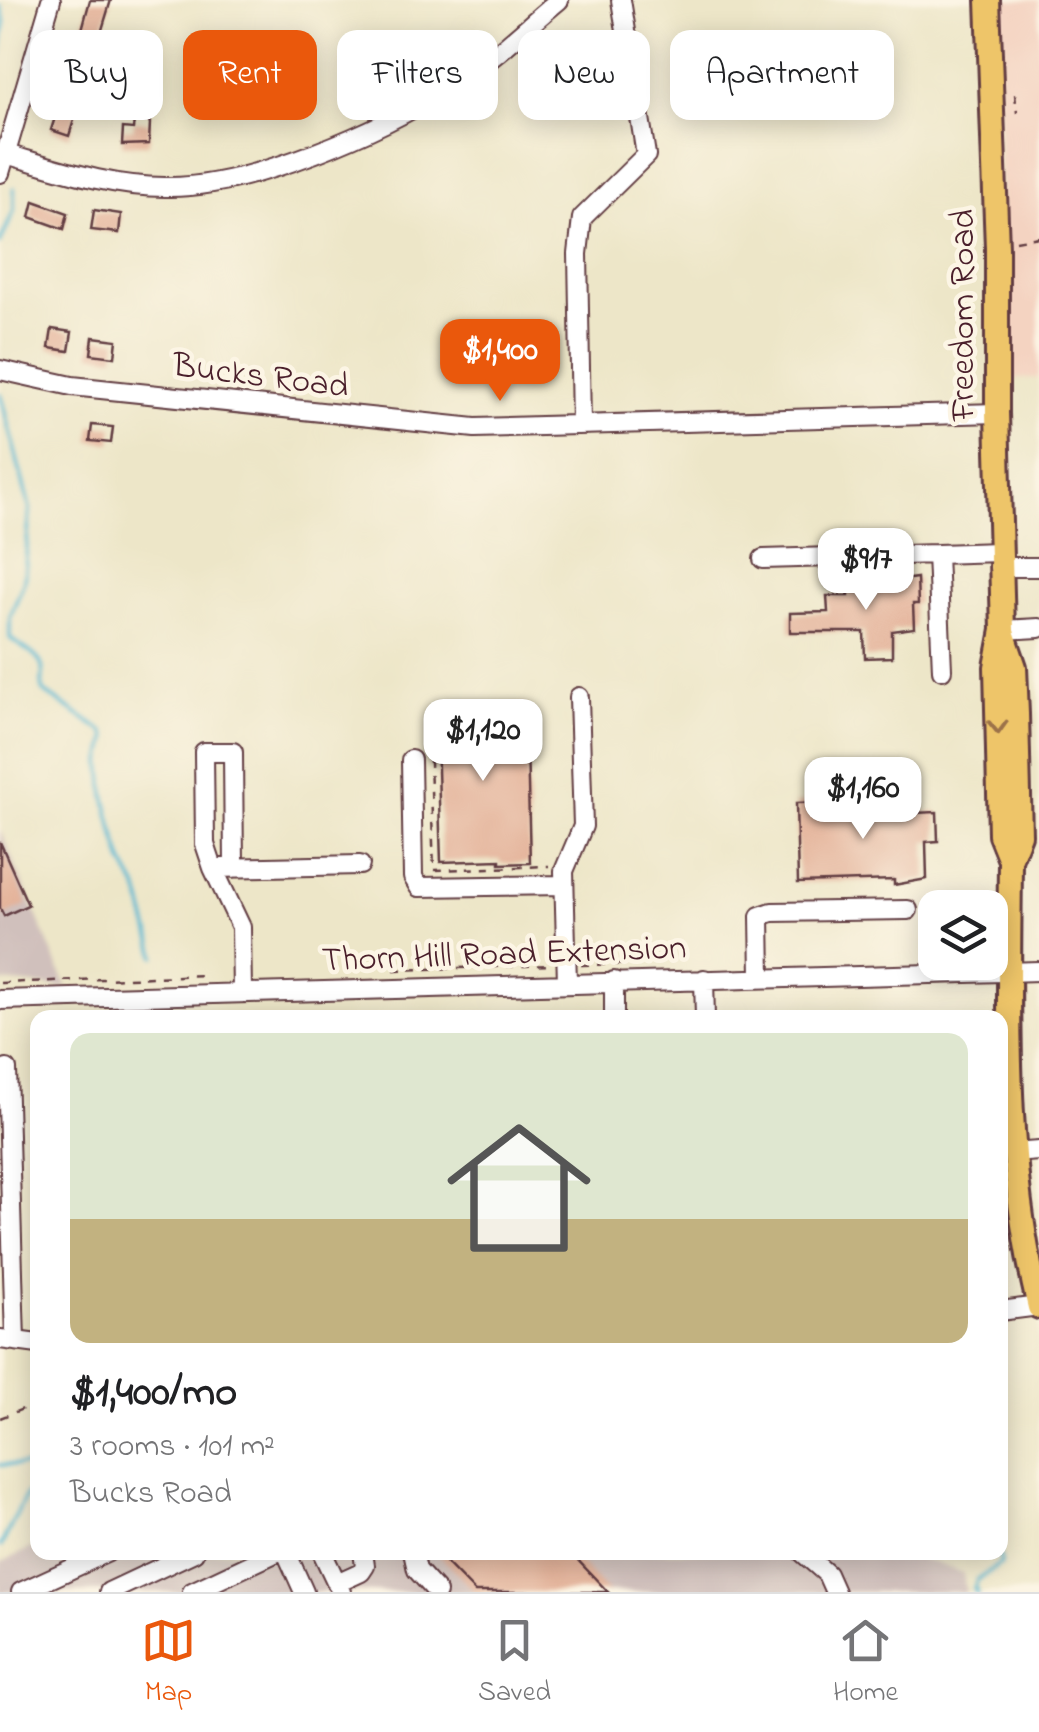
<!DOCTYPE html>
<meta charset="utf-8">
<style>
:root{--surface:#fff;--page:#f2f2f2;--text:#202124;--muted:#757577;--line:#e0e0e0;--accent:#ea580c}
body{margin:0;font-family:"Indie Flower",sans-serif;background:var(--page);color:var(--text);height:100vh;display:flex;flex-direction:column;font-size:38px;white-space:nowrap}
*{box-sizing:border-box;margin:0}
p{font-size:32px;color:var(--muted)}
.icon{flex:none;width:55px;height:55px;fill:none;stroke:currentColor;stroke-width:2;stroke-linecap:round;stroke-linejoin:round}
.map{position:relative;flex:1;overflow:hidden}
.details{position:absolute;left:30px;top:1010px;width:978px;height:550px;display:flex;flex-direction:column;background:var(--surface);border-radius:20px;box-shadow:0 5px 25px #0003}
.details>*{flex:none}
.top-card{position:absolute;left:30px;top:30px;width:980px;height:90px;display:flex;gap:20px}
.controls{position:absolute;left:918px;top:890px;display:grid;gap:20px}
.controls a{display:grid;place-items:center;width:90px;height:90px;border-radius:20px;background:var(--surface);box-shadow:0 5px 25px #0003;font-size:50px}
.price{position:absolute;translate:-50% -85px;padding:0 22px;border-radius:20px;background:#fff;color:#222;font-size:32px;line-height:65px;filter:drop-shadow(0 2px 5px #0008)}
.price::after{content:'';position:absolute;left:50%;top:60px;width:30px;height:22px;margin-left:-15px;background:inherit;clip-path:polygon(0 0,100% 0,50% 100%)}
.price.on{background:var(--accent);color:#fff}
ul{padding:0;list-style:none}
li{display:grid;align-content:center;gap:20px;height:530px;padding:0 40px}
li span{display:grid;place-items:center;height:310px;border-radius:20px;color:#555}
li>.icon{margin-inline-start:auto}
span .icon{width:180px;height:180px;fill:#fffc;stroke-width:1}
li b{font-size:42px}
.chip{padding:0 35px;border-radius:20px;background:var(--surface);box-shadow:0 5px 25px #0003;font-size:35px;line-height:90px}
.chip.on{background:var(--accent);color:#fff}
.tab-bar{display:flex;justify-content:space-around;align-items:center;height:140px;border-top:2px solid var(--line);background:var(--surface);font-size:28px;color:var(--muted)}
.tab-bar a{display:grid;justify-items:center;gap:5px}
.tab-bar .on{color:var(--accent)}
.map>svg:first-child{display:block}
.built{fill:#f4d3c1}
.industrial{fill:#d0c0bc}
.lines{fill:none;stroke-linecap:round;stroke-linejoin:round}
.stream{stroke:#52b7d1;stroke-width:4}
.building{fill:#e3b097}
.minor-casing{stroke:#623d43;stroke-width:22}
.major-casing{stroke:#623d43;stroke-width:28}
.path{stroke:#623d43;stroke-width:2.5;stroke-dasharray:8 8;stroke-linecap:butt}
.minor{stroke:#fff;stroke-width:18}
.major{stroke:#eec569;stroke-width:22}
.oneway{stroke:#9c724a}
.labels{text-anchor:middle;stroke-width:9;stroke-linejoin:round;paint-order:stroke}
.street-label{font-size:35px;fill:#4a1f2b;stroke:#fcf5e5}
</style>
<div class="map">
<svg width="1039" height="1592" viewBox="0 0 1039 1592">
<rect width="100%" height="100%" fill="#fcf5e5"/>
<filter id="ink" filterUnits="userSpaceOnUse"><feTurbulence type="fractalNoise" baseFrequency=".01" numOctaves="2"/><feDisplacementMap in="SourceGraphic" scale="20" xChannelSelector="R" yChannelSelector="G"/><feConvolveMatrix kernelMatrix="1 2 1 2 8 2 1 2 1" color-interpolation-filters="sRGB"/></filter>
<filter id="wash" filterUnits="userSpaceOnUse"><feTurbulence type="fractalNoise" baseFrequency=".0048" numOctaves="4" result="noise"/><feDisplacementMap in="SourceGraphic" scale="40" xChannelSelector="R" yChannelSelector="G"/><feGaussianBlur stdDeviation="2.25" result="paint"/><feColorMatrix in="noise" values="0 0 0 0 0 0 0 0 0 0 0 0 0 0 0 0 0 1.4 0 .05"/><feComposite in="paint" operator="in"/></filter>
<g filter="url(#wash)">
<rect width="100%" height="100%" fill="#ede6c8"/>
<path class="built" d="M 996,0 L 1039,0 L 1039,378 L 1005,379 Z"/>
<path class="industrial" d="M 0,829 L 67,988 L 0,982 Z
M 37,1545 L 38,1552 L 905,1552 L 963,1573 L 966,1592 L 0,1592 L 0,1563 Z"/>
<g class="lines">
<path class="stream" d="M 0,6 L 5,22 L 0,58
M 0,243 L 14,211 L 14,188
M 0,394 L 30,509 L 24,581 L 10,617 L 10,638 C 18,646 40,655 42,667 C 45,677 39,682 44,692 L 104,732 L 107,738 L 102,762 L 105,795 L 112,825 L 123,862 L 139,891 L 156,956
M 0,1465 L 38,1465
M 1,1546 L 26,1495 L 38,1487
M 977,1592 L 974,1589 L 977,1580 L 1001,1563 L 999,1552"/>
</g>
<g id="blocks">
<path class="building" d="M 90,0 L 111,0 L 98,43 L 80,37 Z
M 74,57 L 92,63 L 69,136 L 51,130 Z
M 134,121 L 150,122 L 149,144 L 122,145 L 123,128 L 133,129 Z
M 34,201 L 68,213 L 64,229 L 30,217 Z
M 94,210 L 121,214 L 119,233 L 91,230 Z
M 52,329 L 72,332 L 69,351 L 49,348 Z
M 93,337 L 117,340 L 115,357 L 91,354 Z
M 92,425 L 113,427 L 111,443 L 90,441 Z
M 880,577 L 880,583 L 917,578 L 918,604 L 913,604 L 914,628 L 892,631 L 892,657 L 865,658 L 864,632 L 790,632 L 790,613 L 828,612 L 827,596 L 849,596 L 849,578 Z
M 526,705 L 530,863 L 500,864 L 500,860 L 441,862 L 436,707 Z
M 899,800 L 899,806 L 914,806 L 914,813 L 937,812 L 938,841 L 926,842 L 927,879 L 894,885 L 894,880 L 798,883 L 796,803 Z
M 0,842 L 28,905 L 4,916 L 0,908 Z
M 436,1552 L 570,1552 L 608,1592 L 475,1592 Z"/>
</g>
</g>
<g filter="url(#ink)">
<use href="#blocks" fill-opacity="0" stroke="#623d43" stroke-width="2.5"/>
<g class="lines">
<defs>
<path id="minor" d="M 6,154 C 58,169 113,188 169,187 C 253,187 381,130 452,86 C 491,62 524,29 559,0
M 0,173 L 51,0
M 0,370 L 72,386 L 475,428 L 997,413
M 581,425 L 578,254 L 582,218 L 646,155 L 621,0
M 937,554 L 999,552
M 763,559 L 937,554 L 942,670
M 999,567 L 1039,567
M 1003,630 L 1039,628
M 411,760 L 413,877 L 419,887 L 564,885
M 213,868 L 205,844 L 204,752 L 233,752 L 234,868
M 761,977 L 760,916 L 772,912 L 908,910
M 704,979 L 705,1018
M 614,981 L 614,1018
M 567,983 L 564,871 L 583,826 L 579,697
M 242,992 L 241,927 L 213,868 L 360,865
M 0,1000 L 1039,971
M 7,1069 L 15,1341
M 1013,1153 L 1039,1151
M 1000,1311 L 1039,1306
M 0,1339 L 38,1344
M 286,1552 L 304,1592
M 322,1552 L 341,1592
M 413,1552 L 417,1570 L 437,1592
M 802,1552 L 827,1574 L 835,1592
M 337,1583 L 361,1572 L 365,1566 L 363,1552
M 21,1592 L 108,1552
M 109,1592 L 194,1552
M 192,1592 L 277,1552"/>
<path id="major" d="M 988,0 L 997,248 L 997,413 L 1003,630 L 996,667 L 1000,835 L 1010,860
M 1003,632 L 1015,667 L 1017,714 L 1020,835 L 1010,860 C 1009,1009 1003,1161 1039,1307"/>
</defs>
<use href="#minor" class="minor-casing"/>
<use href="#major" class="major-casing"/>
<path class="path" d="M 1015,94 L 1017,113
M 1016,241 L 1039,237
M 437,734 L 429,735 L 434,870 L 549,866
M 581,965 L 635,964
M 394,970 L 553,965
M 0,983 L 206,975
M 0,1418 L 38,1403"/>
<use href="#minor" class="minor"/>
<use href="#major" class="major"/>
</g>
<defs><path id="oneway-chevron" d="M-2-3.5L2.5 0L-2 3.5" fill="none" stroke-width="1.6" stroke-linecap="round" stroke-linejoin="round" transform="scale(2.5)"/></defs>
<use class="oneway" href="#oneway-chevron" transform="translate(998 727) rotate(88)"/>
</g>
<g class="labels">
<g class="street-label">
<text transform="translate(961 315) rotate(-90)" y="12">Freedom Road</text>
<text transform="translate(261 374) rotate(7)" y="12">Bucks Road</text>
<text transform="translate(504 952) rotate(-2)" y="12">Thorn Hill Road Extension</text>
</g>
</g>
</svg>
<div class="controls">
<a><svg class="icon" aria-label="layers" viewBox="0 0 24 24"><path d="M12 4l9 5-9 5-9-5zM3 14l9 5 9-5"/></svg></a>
</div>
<b class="price on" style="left:500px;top:404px">$1,400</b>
<b class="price" style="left:866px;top:613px">$917</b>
<b class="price" style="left:483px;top:784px">$1,120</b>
<b class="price" style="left:863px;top:842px">$1,160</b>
<div class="top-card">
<a class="chip">Buy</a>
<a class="chip on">Rent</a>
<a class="chip">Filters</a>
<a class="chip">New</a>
<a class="chip">Apartment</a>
</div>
<section class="details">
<ul>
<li><span style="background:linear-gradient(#dfe7d0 60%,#c2b280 0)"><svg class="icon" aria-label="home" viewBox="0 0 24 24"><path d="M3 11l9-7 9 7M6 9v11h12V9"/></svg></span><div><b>$1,400/mo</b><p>3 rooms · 101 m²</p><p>Bucks Road</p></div></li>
</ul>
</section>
</div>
<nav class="tab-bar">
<a class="on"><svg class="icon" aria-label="map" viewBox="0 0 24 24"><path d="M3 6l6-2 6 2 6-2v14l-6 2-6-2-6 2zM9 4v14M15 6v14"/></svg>Map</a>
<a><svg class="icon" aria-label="saved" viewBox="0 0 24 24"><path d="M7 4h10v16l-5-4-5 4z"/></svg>Saved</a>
<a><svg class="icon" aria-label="home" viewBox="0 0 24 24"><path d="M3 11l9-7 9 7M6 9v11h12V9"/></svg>Home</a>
</nav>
